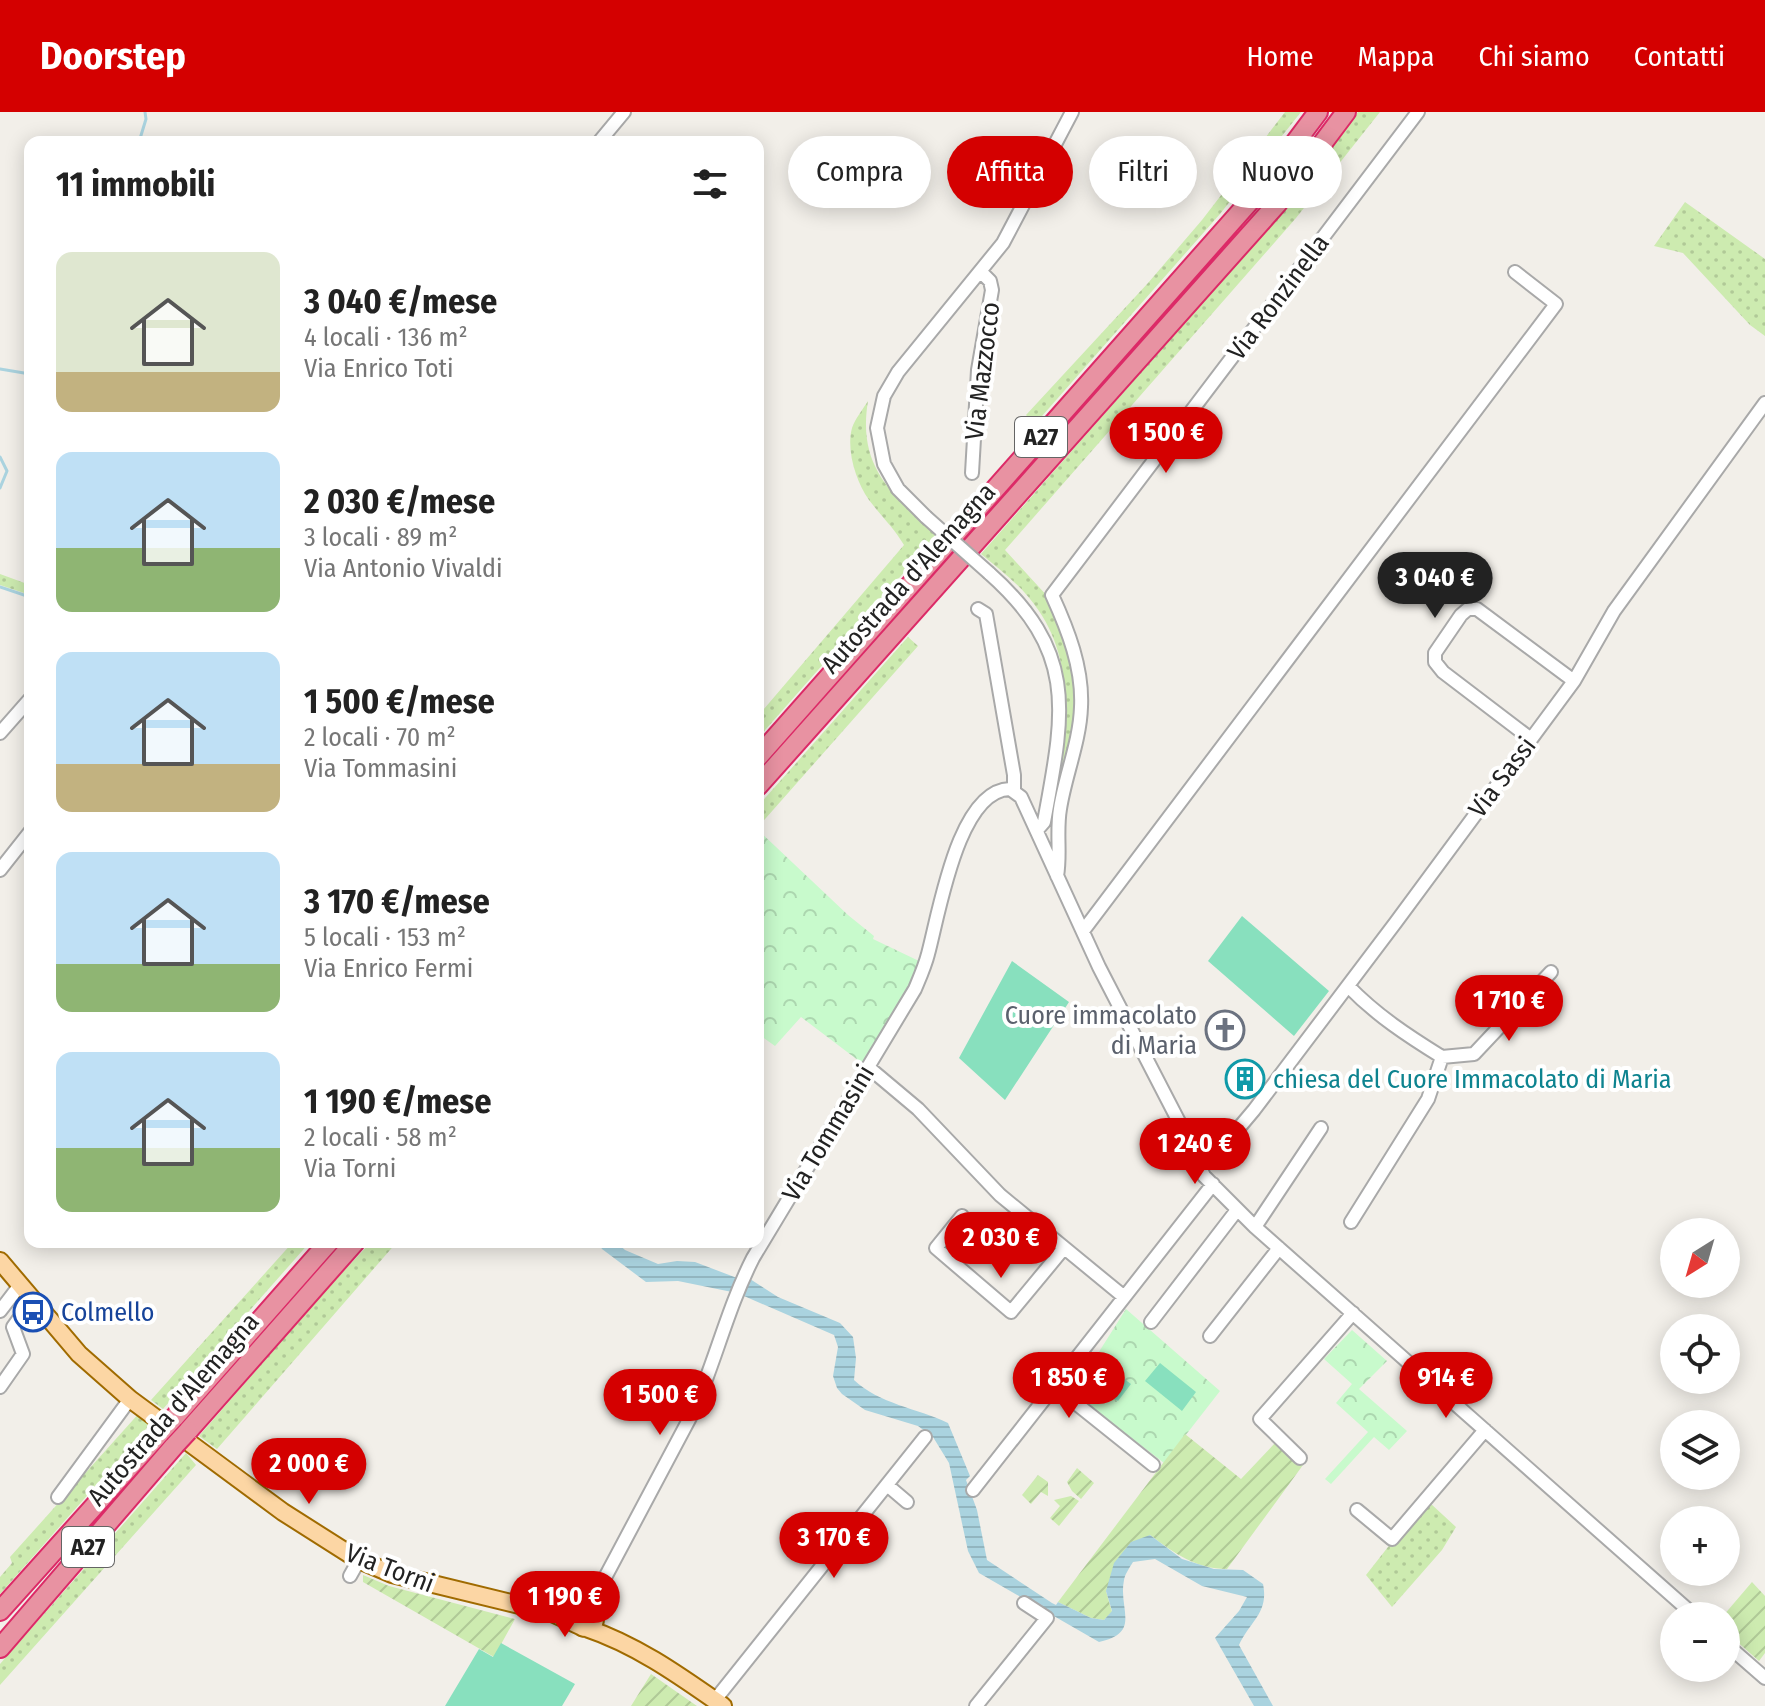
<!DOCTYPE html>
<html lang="it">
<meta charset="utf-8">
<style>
:root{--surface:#fff;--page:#f6f6f6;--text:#222;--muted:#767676;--accent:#d40000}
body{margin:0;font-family:"Fira Sans Condensed",sans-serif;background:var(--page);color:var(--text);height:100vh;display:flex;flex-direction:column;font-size:30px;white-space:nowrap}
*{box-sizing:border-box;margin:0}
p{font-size:26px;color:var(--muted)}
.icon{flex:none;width:44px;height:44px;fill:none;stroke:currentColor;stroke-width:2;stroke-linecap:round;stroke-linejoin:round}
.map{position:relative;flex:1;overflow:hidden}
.side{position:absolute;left:24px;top:24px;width:740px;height:1112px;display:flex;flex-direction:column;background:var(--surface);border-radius:16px;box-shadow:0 4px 20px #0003}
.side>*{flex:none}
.guide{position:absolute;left:788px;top:24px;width:760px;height:72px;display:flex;gap:16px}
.needle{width:52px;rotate:217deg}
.buttons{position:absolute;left:1660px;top:1106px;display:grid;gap:16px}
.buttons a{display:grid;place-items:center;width:80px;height:80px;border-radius:50%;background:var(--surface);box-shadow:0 4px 20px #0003;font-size:40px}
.price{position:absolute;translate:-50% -68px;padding:0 18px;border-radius:28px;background:var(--accent);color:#fff;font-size:26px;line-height:52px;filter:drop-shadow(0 2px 4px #0008)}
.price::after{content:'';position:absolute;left:50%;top:48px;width:24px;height:18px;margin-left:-12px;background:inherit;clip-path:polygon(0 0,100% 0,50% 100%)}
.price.current{background:#222;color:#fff}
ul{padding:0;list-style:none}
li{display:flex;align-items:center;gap:24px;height:200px;padding:0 32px}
li span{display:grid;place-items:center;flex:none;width:224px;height:160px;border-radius:16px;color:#555}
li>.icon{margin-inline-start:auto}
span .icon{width:96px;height:96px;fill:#fffc;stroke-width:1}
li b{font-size:34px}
h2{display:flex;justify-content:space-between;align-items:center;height:96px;padding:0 32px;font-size:34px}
.chip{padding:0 28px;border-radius:36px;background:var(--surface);box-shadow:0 4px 20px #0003;font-size:28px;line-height:72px}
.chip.current{background:var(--accent);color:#fff}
header{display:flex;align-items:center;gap:48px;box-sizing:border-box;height:112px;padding:0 40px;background:var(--accent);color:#fff}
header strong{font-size:38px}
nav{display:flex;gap:44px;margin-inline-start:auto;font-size:28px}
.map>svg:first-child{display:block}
.grass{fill:url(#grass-dots)}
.park{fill:url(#park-crowns)}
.garden{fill:url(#garden-furrows)}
.pitch{fill:#88e0be}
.water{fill:url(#water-rules)}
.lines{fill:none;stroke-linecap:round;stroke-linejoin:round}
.stream{stroke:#aad3df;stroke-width:3}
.minor-casing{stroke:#a9a9a9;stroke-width:16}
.major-casing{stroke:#a06b00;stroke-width:20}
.highway-casing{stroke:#dc2a67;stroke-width:22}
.minor{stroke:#fff;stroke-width:12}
.major{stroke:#fcd6a4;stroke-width:16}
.highway{stroke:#e892a2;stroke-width:18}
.minor-bridge-casing{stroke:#a9a9a9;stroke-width:16;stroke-linecap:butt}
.highway-bridge-casing{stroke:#dc2a67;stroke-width:22;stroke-linecap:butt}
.minor-bridge{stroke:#fff;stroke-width:12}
.highway-bridge{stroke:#e892a2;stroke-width:18}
.labels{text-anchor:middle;stroke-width:8;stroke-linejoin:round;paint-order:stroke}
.shield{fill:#fff;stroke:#646464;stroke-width:2}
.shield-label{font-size:24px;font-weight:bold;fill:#222}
.street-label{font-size:26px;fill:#222;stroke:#fff}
.worship-label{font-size:26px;fill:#5b616d;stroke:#fff;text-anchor:end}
.culture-label{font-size:26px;fill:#0d838f;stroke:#fff;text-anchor:start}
.transit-label{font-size:26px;fill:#164399;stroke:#fff;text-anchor:start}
</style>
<header>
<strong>Doorstep</strong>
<nav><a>Home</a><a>Mappa</a><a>Chi siamo</a><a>Contatti</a></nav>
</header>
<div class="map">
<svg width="1765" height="1594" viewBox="0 0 1765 1594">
<defs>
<pattern id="grass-dots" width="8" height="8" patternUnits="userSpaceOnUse" patternTransform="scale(2)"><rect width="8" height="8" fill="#cdebb0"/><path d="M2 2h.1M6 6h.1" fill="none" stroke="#b0c997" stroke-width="1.8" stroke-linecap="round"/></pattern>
<pattern id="park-crowns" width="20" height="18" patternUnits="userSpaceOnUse" patternTransform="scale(2)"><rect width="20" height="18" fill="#c8facc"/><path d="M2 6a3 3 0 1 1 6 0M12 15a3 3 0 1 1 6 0" fill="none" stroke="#acd6af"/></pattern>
<pattern id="garden-furrows" width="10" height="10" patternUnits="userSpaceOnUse" patternTransform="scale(2)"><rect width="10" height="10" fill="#cdebb0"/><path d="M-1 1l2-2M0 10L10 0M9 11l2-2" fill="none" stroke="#b0c997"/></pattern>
<pattern id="water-rules" width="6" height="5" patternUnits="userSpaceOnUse" patternTransform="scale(2)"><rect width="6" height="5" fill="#aad3df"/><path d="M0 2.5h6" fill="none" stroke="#92b5bf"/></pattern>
</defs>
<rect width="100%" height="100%" fill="#f2efe9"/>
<path class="grass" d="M 1285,0 L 1301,0 L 1220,102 L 1035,312 L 1026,303 L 1148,171 L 1202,108 Z
M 1358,0 L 1380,0 L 1296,106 L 1005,438 L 1049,486 L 1073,531 L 1081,589 L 1072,649 L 1056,675 C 1068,618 1074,550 1039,499 C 1024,476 1002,459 981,442 L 1255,131 Z
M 1685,90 L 1765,147 L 1765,224 L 1750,213 L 1683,141 L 1654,134 Z
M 868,289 C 857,355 892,383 937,423 L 758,626 L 758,604 L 904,433 C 894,416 881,404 869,388 C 856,370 846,338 852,316 C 855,307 863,297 868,289 Z
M 0,462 L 30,473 L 30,483 L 0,473 Z
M 908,525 L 918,534 L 758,715 L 758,694 Z
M 293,1130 L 310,1130 L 163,1297 L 151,1288 Z
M 371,1130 L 397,1130 L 217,1337 L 199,1324 L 326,1178 Z
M 141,1299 L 153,1309 L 0,1482 L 0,1465 L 12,1451 L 10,1445 Z
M 186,1341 L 196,1353 L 0,1573 L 0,1552 Z
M 1430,1391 L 1456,1415 L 1442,1438 L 1392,1495 L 1366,1463 L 1388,1435 Z"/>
<path class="park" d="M 758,718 L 848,803 L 874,824 L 873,827 L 919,849 L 905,885 L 867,955 L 801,905 L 775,934 L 758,922 Z
M 1126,1197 L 1220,1279 L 1164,1351 L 1073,1281 Z
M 1352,1218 L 1387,1249 L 1359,1277 L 1407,1319 L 1389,1338 L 1374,1325 L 1331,1372 L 1325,1367 L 1368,1320 L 1336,1291 L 1352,1272 L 1324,1247 Z"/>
<path class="garden" d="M 1185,1322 L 1241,1367 L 1276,1330 L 1303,1353 L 1227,1457 C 1196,1457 1174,1441 1150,1423 L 1106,1479 L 1112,1500 L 1104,1508 L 1091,1506 L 1058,1490 Z
M 1077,1356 L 1094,1371 L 1081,1387 L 1072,1379 L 1067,1370 Z
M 1038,1363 L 1048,1370 L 1048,1384 L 1041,1380 L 1031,1392 L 1022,1383 Z
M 1071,1384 L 1079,1389 L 1059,1414 L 1050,1406 L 1060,1394 L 1054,1388 Z
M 363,1463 L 389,1474 L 515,1507 L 494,1545 L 363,1470 Z
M 1752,1470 L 1765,1484 L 1765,1541 L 1759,1549 L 1726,1520 L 1726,1504 L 1723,1504 Z
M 651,1562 L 697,1594 L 631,1594 Z"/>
<path class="pitch" d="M 1242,804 L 1329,879 L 1294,924 L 1208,849 Z
M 1012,849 L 1069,890 L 1005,988 L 959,946 Z
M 1101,1250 L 1131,1272 L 1118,1289 L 1088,1267 Z
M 1160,1251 L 1196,1280 L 1182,1299 L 1145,1269 Z
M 501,1531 L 575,1572 L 562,1594 L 445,1594 L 479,1537 L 493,1545 Z"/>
<path class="water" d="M 598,1130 L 616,1130 L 625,1138 L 658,1152 L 677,1149 L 695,1150 L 737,1166 L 732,1180 L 678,1169 L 646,1170 L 602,1137 Z
M 750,1167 L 778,1185 L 840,1211 L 853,1225 L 856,1246 L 854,1268 C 879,1292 917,1296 948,1311 L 970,1364 L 966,1368 L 977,1398 L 987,1448 L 1052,1491 L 1056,1493 L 1058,1490 L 1091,1506 L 1104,1508 L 1112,1499 L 1106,1479 L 1114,1451 L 1131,1430 L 1150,1423 L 1182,1447 L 1214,1457 L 1243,1458 L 1263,1472 C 1269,1501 1250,1509 1239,1533 L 1273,1594 L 1254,1594 L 1215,1526 L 1239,1499 L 1247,1485 L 1202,1474 L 1155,1447 L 1133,1450 C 1130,1455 1125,1462 1124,1468 C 1118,1497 1142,1521 1099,1530 L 979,1461 L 968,1439 L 949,1351 L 933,1325 L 918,1314 L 865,1298 L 842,1282 L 837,1276 L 833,1264 L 838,1235 L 834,1223 L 744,1184 Z"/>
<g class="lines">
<path class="stream" d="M 139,30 L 146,7 L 145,0
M 0,257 L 30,262
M 0,345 L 7,359 L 0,376
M 0,475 L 30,485"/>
<defs>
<path id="minor" d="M 599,30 L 624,0
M 972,361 L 978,258 L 992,178 L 990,169 L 981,160
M 926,405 L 898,377 L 884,352 L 877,316 L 884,284 L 898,260 L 1003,131 L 1072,0
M 989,461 C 1079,541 1064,601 1044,710 L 1037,718
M 978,497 L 986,502 L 1014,663 L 1014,679
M 0,621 L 30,587
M 1531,627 L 1443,560 L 1435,550 L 1435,541 L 1461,503 L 1468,497 L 1477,497 L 1574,569
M 0,758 L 30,720
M 1057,764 C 1061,742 1056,720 1060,697 C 1065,664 1080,629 1081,595 C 1083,556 1068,518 1052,483 L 1418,0
M 1083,819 L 1556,192 L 1515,160
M 1348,874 C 1376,903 1408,924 1442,945 L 1428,987 L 1351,1110
M 1442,945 L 1474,942 L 1551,860
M 868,955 L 918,997 L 1000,1083 L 1123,1184
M1193 1040a8 8 0 1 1 16 0a8 8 0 1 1-16 0Z
M 1209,1043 L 1227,1030 L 1254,998 L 1396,810 L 1574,569 L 1614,499 L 1765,291
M 1196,1046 L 1204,1064 L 1255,1115 L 1695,1504
M 962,1104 L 936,1136 L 1011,1200 L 1064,1136
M 1255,1115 L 1321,1016
M 0,1199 L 20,1173
M 1151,1210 L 1237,1098
M 1210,1224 L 1279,1136
M 1053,1273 L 1153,1353
M 0,1275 L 23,1242 L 13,1215 L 33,1187
M 1300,1346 L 1260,1307 L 1353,1201
M 887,1373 L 907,1390
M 973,1378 L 1213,1072
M 58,1385 L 130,1287
M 1357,1398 L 1392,1427 L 1485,1318
M 350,1464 L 359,1448
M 584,1499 L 600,1475 L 693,1300 C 715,1250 728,1195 753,1146 L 915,877 C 920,865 925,854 928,842 C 939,802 958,678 1010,677 L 1021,685 L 1099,855 L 1193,1037
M 1726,1532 L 1765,1566
M 715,1588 L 925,1325
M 976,1594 L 1047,1506 L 1024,1491"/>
<path id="major" d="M 0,1149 L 79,1242 L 130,1287 L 283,1400 L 357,1447 L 392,1462 L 552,1501 L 580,1514
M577 1507a9 9 0 1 1 18 0a9 9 0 1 1-18 0Z
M 586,1516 C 637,1533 680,1564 723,1594"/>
<path id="highway" d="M 758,645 L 1258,80 L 1318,0
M 758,674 L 1277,92 L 1346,0
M 173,1307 L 329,1130
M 188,1319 L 355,1130
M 0,1499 L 160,1321
M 0,1536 L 175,1333"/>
</defs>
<use href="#minor" class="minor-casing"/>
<use href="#major" class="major-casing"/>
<use href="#highway" class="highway-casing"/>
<use href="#minor" class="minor"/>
<use href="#major" class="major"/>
<use href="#highway" class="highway"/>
<defs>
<path id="minor-bridge" d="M 926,405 L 989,461"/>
<path id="highway-bridge" d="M 160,1321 L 173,1307
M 175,1333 L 188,1319"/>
</defs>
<use href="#minor-bridge" class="minor-bridge-casing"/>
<use href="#highway-bridge" class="highway-bridge-casing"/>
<use href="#minor-bridge" class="minor-bridge"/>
<use href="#highway-bridge" class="highway-bridge"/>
</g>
<defs>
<symbol id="church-ring" viewBox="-11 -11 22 22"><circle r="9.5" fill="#fff" stroke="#6b7280" stroke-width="1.5"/><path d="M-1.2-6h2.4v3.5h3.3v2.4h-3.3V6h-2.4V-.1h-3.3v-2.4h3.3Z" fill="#6b7280"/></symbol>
<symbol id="building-ring" viewBox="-11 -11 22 22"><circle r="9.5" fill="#fff" stroke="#0f9aa8" stroke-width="1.5"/><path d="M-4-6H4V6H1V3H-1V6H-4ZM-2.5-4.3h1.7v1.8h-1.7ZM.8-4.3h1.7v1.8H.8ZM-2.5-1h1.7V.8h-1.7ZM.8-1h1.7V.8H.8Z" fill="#0f9aa8"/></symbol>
<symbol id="bus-ring" viewBox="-11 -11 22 22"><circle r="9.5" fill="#fff" stroke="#1a4fb4" stroke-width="1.5"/><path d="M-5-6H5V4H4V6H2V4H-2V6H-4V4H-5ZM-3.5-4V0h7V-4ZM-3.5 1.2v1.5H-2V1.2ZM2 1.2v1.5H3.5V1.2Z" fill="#1a4fb4"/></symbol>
</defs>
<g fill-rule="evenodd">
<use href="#church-ring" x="1203" y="896" width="44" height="44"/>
<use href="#building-ring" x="1223" y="945" width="44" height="44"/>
<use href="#bus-ring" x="11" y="1178" width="44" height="44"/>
</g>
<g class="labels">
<g class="shield">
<rect x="1015" y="305" width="52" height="40" rx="6"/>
<rect x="62" y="1415" width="52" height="40" rx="6"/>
</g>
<g class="shield-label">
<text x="1041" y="333">A27</text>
<text x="88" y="1443">A27</text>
</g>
<g class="street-label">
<text transform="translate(1278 185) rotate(-53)" y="9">Via Ronzinella</text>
<text transform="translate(982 259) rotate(-83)" y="9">Via Mazzocco</text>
<text transform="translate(908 466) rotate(-48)" y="9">Autostrada d'Alemagna</text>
<text transform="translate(1502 665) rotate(-53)" y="9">Via Sassi</text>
<text transform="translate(828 1021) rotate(-59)" y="9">Via Tommasini</text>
<text transform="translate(173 1297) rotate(-49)" y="9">Autostrada d'Alemagna</text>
<text transform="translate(390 1456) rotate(21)" y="9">Via Torni</text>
</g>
<g class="worship-label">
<text x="1197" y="912">Cuore immacolato<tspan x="1197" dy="30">di Maria</tspan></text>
</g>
<g class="culture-label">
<text x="1273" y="976">chiesa del Cuore Immacolato di Maria</text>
</g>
<g class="transit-label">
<text x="61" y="1209">Colmello</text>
</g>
</g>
</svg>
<div class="buttons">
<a><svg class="needle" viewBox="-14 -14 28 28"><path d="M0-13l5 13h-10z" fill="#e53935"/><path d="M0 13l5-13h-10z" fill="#767676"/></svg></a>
<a><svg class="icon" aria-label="locate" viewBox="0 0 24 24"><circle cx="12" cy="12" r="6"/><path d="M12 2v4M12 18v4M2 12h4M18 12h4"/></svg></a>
<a><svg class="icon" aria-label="layers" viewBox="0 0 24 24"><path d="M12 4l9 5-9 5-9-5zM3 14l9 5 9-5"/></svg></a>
<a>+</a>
<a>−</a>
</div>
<b class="price" style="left:1166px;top:363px">1 500 €</b>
<b class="price current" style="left:1435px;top:508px">3 040 €</b>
<b class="price" style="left:1509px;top:931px">1 710 €</b>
<b class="price" style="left:1195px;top:1074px">1 240 €</b>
<b class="price" style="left:1001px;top:1168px">2 030 €</b>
<b class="price" style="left:1069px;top:1308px">1 850 €</b>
<b class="price" style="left:1446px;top:1308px">914 €</b>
<b class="price" style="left:660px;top:1325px">1 500 €</b>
<b class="price" style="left:309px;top:1394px">2 000 €</b>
<b class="price" style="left:834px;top:1468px">3 170 €</b>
<b class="price" style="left:565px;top:1527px">1 190 €</b>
<div class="guide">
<a class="chip">Compra</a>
<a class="chip current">Affitta</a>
<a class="chip">Filtri</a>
<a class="chip">Nuovo</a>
</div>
<section class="side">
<h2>11 immobili<svg class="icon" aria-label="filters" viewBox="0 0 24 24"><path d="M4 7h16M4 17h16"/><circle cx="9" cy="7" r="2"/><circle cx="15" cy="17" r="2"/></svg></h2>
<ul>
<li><span style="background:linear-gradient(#dfe7d0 75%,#c2b280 0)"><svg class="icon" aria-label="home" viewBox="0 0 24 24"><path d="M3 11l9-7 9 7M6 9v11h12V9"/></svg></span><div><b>3 040 €/mese</b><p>4 locali · 136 m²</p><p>Via Enrico Toti</p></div></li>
<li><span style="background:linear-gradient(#bfe0f5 60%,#8fb573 0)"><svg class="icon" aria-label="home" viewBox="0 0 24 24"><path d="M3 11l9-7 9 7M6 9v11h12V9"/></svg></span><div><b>2 030 €/mese</b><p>3 locali · 89 m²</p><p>Via Antonio Vivaldi</p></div></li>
<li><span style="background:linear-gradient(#bfe0f5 70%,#c2b280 0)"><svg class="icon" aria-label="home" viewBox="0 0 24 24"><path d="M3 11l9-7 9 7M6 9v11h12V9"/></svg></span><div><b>1 500 €/mese</b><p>2 locali · 70 m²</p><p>Via Tommasini</p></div></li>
<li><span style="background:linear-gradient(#bfe0f5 70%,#8fb573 0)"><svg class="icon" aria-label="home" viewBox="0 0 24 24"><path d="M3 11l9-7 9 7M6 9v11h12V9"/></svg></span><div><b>3 170 €/mese</b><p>5 locali · 153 m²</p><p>Via Enrico Fermi</p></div></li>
<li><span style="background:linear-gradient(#bfe0f5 60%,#8fb573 0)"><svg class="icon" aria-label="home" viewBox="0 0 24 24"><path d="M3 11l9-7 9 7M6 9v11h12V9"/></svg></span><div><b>1 190 €/mese</b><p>2 locali · 58 m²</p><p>Via Torni</p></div></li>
</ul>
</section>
</div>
